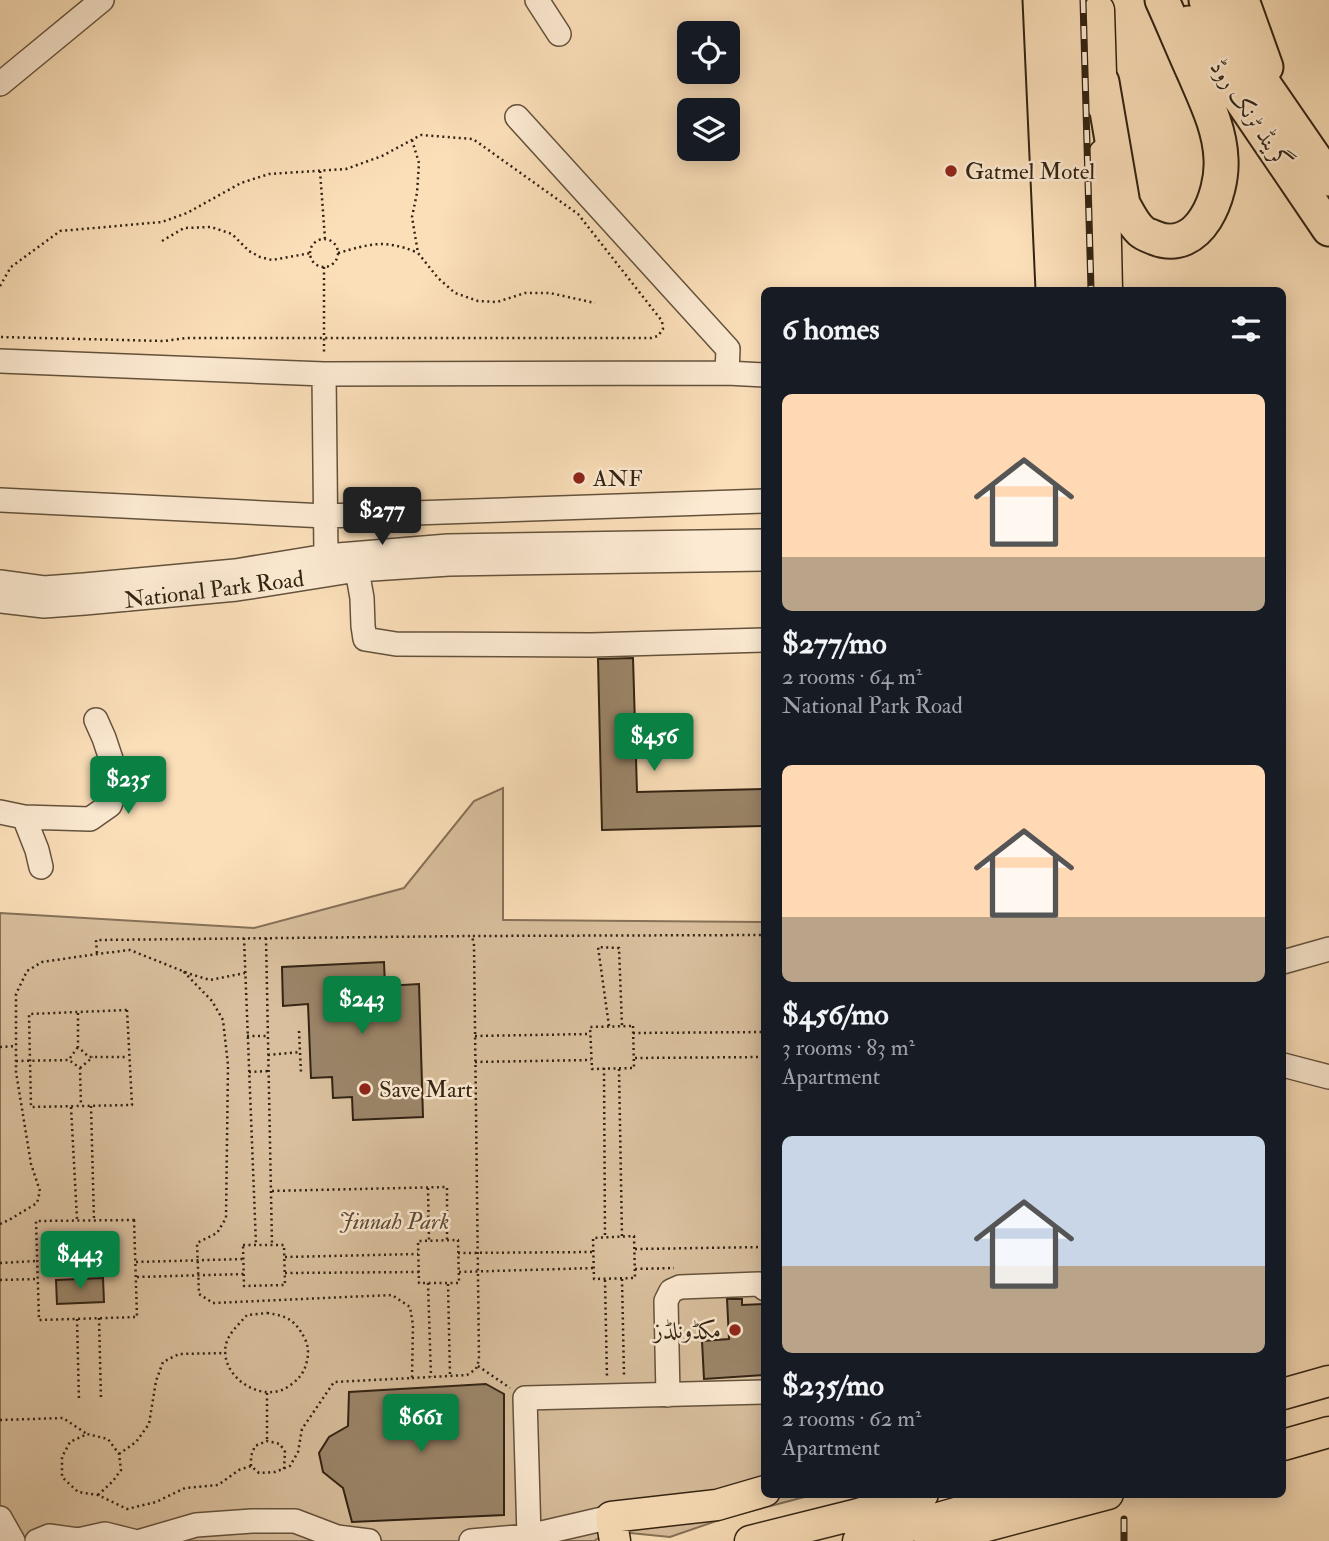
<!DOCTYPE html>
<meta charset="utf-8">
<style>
:root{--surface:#171b24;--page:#20242c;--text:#f1f3f6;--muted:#9ea1a6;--accent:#0b8043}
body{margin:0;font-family:"IM FELL Double Pica",Amiri,serif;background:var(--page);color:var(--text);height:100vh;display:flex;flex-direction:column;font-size:26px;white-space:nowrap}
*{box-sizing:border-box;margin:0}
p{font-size:23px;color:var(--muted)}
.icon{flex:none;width:38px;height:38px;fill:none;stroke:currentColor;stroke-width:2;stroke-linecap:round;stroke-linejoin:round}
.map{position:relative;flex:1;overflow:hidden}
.details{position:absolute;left:761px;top:287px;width:525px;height:1211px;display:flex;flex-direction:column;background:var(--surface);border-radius:10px;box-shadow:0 4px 18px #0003}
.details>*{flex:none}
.tools{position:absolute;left:677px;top:21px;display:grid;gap:14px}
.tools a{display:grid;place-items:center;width:63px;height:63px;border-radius:10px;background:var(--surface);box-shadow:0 4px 18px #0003;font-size:35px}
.price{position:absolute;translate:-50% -60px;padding:0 16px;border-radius:7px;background:var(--accent);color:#fff;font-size:23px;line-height:46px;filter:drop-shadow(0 2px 4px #0008)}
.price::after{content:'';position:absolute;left:50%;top:42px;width:21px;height:16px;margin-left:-10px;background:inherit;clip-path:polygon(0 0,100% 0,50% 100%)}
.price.active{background:#222;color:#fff}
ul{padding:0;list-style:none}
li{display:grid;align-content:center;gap:14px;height:371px;padding:0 21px}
li span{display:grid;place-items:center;height:217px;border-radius:10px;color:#555}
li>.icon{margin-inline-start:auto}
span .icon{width:126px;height:126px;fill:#fffc;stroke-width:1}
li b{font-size:30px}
h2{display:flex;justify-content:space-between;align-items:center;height:84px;padding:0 21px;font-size:30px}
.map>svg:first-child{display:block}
.green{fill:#d9bf9d;stroke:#867158;stroke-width:2}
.building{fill:#9b8569;stroke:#322313;stroke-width:2}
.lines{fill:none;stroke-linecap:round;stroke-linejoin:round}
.minor-casing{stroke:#64523c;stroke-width:26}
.major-casing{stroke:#322313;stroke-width:33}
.highway-casing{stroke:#322313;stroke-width:37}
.path{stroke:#322313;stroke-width:2.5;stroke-dasharray:2 3.5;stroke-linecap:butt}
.minor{stroke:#fcead2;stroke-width:23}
.major{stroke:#fbdfb9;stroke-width:30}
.highway{stroke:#fbdfb9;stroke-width:33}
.rail-casing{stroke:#322313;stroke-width:7}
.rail{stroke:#fcead2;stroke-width:4.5;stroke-dasharray:13;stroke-linecap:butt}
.poi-dot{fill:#8f2418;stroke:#fcead2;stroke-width:2.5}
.labels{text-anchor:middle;stroke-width:5;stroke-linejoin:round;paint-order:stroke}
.street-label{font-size:23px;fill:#322313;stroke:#fcead2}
.poi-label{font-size:23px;fill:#322313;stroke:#fcead2;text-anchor:start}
.park-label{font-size:23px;font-style:italic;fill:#5c4a36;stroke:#fcead2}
</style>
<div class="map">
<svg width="1329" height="1541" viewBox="0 0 1329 1541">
<rect width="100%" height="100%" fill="#fbdfb9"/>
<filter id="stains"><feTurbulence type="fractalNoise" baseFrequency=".00286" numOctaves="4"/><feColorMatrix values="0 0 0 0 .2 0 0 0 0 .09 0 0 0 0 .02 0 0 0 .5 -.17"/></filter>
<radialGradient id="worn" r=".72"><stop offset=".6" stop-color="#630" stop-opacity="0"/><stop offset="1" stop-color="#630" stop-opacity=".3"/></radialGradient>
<path class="green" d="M 503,788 L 503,920 L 765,922 L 765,1494 L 812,1495 L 725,1518 L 670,1537 L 610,1531 L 594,1541 L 0,1541 L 0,913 L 254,928 L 404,888 L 474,801 Z"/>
<path class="building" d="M 633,658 L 637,792 L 765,789 L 765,826 L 602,830 L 598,659 Z
M 384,962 L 385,986 L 419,984 L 423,1117 L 353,1120 L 352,1097 L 333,1098 L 332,1077 L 311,1078 L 308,1004 L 283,1006 L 282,967 Z
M 103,1278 L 104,1302 L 57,1304 L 56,1280 Z
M 727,1299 L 742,1299 L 742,1305 L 765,1304 L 765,1375 L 704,1379 L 702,1341 L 729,1339 Z
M 486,1384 L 504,1394 L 504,1515 L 352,1522 L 343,1488 L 323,1472 L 319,1453 L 329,1437 L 348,1426 L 349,1392 Z"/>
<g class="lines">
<defs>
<path id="minor" d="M 537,0 L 559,34
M 0,84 L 102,0
M 517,117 L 728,349 L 727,373
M 0,361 L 324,374 L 727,373 L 765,375
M 324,374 L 326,556
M 0,500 L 325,516 L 765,501
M 357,570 L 362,598 L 363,626 L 365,639 L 396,644 L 591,645 L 765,640
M 0,582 L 44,588 L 84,585 L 235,571 L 326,556 L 448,546 L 765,541
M 0,601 L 44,606 L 85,603 L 237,589 L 357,570 L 449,564 L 765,559
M 0,812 L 24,817 L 37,850 L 41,867
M 24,817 L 90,819 L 110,805 L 118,780 L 104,738 L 96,720
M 1283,962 L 1329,949
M 1283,1065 L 1329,1077
M 668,1395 L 666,1301 L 671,1291 L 680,1287 L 759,1284 L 765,1289
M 0,1518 L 13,1541
M 529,1536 L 525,1398 L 765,1392
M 37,1541 L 49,1536 L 78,1540 L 105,1534 L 133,1541
M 141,1541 L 196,1525 L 252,1521 L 295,1521 L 337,1537 L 369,1541
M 471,1541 L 529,1536 L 611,1517"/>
<path id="major" d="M 1065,0 L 1074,290
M 1099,10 L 1102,105
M 1104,154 L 1107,290
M 1283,1394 L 1329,1381
M 1283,1445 L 1329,1432
M 615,1541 L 611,1517 L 717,1505 L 765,1491
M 750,1541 L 858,1514 L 923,1494
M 858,1541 L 1022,1494
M 930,1541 L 1108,1494"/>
<path id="highway" d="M 1040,0 L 1053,290
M 1206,0 L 1329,179
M 1242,0 L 1266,67
M 1189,23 L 1329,229
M 1102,82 L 1123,204 C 1128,213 1133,224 1141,231 C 1144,234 1150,236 1155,238 C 1200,256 1223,194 1221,159 C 1220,129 1206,101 1194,73 C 1183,49 1173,24 1162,0"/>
</defs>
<use href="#minor" class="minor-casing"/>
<use href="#major" class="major-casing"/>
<use href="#highway" class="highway-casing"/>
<path class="path" d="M 412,140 L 419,163 L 417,193 L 412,217 L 418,253 L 438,278 L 455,293 L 478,301 L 497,302 L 525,293 L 550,293 L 595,303
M 320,171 L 325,239
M310 253a14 14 0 1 1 28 0a14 14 0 1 1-28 0Z
M 162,241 L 184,228 L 211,227 L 232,234 L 249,251 L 260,257 L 272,260 L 311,253
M 338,253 C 370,244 384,239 416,252
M 324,267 L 324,354
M 0,286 L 11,267 L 60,231 L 162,222 L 187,213 L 241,183 L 269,174 L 346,169 L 382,156 L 421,135 L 473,139 L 578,214 L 662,321 L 663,329 L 658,336 L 651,338 L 187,338 L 164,341 L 0,337
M 244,938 L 256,1245
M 266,938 L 272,1245
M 97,953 L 96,940 L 472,936
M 127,1010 L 132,1105 L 31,1107 L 29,1014 Z
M 78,1013 L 78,1047 L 89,1057 L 128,1057
M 609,1026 L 598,947 L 619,948 L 622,1026
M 633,1026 L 634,1068 L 592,1069 L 590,1027 Z
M 299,1031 L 301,1073
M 633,1033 L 765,1032
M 247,1036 L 268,1036
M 475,1036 L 590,1034
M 0,1047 L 16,1046
M 268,1055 L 300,1052
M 70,1058 L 78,1047
M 635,1058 L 765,1057
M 16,1061 L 69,1060 L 80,1068 L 81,1106
M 475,1062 L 591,1060
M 80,1068 L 93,1057
M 604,1068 L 605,1238
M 619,1069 L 622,1237
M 249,1072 L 269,1071
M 91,1106 L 94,1220
M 71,1107 L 77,1219
M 428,1188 L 429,1241
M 272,1191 L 447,1187 L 447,1241
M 134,1220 L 137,1317 L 39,1320 L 36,1221 Z
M 0,1224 L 9,1220 L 37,1203 L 40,1191 L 31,1164 L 16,1072 L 16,994 L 27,971 L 42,962 L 97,954 L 130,950 L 190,974 L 210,980 L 245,973
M 634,1236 L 635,1278 L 594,1279 L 593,1238 Z
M 458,1240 L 459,1283 L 419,1283 L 418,1241 Z
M 243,1245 L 284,1245 L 285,1285 L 244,1286 Z
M 635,1249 L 765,1247
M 458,1253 L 593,1252
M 285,1257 L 418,1254
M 136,1262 L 244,1259
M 0,1263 L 36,1261
M 635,1269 L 674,1268
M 459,1272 L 594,1268
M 285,1273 L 419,1272
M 137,1277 L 244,1274
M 622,1279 L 624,1375
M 0,1280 L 37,1279
M 605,1280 L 607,1378
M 428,1283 L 431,1377
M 448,1284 L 450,1376
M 267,1313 C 288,1316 295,1320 305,1339 C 310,1349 308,1361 304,1370 C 301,1376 298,1379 293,1383 C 265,1409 215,1375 227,1341 C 231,1331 240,1323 247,1315 Z
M 99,1318 L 101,1400
M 77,1319 L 79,1401
M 478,1366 L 510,1388
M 412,1378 L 467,1375 L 476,1369 L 479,1360 L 474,945 L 472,936 L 765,935
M 267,1393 L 267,1441
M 0,1420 L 63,1418 L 87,1434
M 119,1454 L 136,1442 L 149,1424 L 156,1381 L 163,1362 L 179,1354 L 226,1353
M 251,1466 L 251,1456 L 255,1446 L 267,1441 L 280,1444 L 285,1452 L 284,1469
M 98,1495 L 113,1481 L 121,1470 L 119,1454 L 108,1439 L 87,1434 L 70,1442 L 62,1457 L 62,1477 L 78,1492 L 98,1495 L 127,1509 L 156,1502 L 185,1488 L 218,1485 L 239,1470 L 251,1466 L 259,1473 L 275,1472 L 290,1466 L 298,1452 L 302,1429 L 334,1382 L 412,1378 L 413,1325 L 410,1307 L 392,1295 L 213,1303 L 199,1294 L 197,1243 L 217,1233 L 226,1218 L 228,1065 L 223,1020 L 212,1001 L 183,971"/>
<use href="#minor" class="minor"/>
<use href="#major" class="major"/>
<use href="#highway" class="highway"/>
<defs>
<path id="rail" d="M 1083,0 L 1091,290
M 1124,1519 L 1124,1541"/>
</defs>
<use href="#rail" class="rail-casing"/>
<use href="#rail" class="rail"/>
</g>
<g class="poi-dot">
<circle cx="951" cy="171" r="7"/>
<circle cx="579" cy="478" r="7"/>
<circle cx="365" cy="1089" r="7"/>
<circle cx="735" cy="1330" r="7"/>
</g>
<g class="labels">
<g class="street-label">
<text transform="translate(1251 114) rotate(56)" y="8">گرینڈ ٹرنک روڈ</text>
<text transform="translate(214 589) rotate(-7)" y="8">National Park Road</text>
</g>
<g class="poi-label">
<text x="965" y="179">Gatmel Motel</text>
<text x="593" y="486">ANF</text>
<text x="379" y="1097">Save Mart</text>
<text x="721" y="1338" text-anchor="end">مکڈونلڈز</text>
</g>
<g class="park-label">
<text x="394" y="1229">Jinnah Park</text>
</g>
</g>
<rect width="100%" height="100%" filter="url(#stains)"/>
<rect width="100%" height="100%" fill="url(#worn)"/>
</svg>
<div class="tools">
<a><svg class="icon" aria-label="locate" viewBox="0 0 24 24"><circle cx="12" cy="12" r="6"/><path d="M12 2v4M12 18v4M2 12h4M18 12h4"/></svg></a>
<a><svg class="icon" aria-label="layers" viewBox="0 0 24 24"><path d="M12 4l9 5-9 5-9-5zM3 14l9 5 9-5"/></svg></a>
</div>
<b class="price active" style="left:382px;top:547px">$277</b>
<b class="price" style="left:654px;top:773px">$456</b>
<b class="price" style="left:128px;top:816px">$235</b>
<b class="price" style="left:362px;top:1036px">$243</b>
<b class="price" style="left:80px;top:1291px">$443</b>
<b class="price" style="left:421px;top:1454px">$661</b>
<section class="details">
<h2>6 homes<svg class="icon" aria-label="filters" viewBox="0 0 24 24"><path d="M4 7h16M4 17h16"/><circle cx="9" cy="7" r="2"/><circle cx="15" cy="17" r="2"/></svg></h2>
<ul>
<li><span style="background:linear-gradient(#ffd9b3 75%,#b9a48a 0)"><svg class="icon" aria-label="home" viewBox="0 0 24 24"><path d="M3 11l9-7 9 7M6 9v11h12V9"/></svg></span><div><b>$277/mo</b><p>2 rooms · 64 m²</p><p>National Park Road</p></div></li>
<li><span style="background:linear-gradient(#ffd9b3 70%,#b9a48a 0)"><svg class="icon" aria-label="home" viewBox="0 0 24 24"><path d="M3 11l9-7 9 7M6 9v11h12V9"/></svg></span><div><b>$456/mo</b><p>3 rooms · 83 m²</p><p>Apartment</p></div></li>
<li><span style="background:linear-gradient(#c9d6e8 60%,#b9a48a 0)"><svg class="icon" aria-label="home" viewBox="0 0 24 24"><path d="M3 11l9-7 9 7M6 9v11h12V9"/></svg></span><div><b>$235/mo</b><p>2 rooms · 62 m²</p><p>Apartment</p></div></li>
</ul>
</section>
</div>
